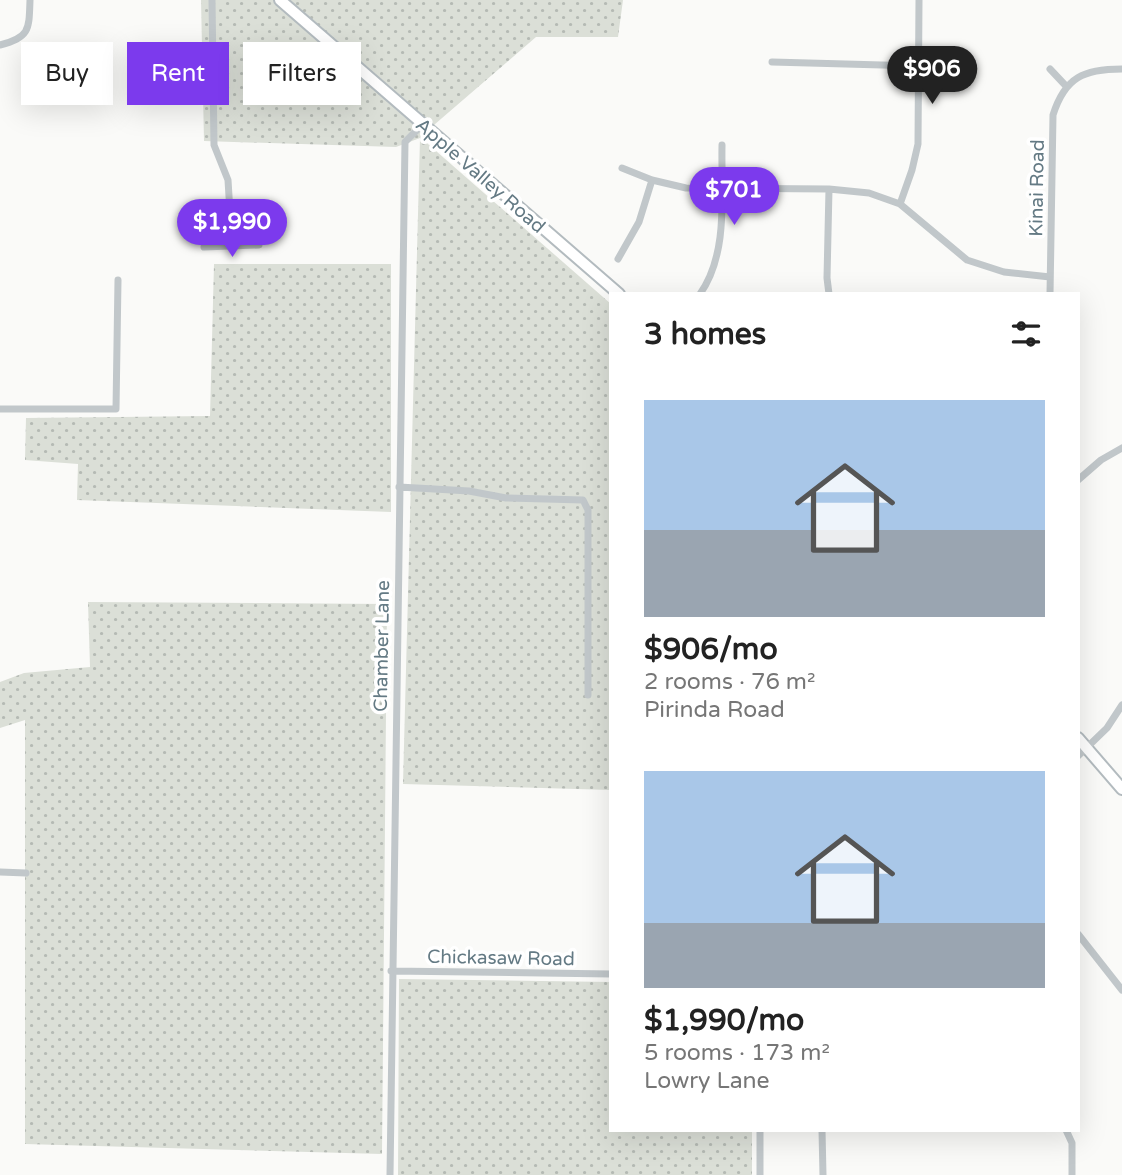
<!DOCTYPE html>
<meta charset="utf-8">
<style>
:root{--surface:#fff;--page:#f2f2f2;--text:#222;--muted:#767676;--accent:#7c3aed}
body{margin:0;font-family:"Varela Round",sans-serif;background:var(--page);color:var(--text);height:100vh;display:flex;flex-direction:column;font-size:26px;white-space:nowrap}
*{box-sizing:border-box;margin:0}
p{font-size:23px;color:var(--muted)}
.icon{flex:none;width:38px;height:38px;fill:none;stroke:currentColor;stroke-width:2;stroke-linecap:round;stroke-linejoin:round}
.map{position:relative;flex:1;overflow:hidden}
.panel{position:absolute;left:609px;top:292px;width:471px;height:840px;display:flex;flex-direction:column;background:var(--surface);border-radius:0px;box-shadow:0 7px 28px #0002}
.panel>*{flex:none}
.top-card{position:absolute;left:21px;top:42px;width:483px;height:63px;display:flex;gap:14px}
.price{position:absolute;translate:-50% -60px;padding:0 16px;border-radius:24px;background:var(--accent);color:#fff;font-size:23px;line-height:46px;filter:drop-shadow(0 2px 4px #0008)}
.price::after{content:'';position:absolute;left:50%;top:42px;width:21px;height:16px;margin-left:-10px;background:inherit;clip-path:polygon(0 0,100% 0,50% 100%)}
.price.on{background:#222;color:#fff}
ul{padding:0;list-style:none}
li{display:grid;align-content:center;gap:14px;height:371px;padding:0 35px}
li span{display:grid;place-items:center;height:217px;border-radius:0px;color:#555}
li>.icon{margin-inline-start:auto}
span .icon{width:126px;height:126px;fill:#fffc;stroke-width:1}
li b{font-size:30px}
h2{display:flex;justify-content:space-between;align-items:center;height:84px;padding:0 35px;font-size:30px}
.chip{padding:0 24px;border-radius:0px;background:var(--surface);box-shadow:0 7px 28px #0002;font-size:24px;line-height:63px}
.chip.on{background:var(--accent);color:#fff}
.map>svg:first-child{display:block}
.grass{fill:url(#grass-dots)}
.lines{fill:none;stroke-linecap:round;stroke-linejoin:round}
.secondary-casing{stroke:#b3bbbf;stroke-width:14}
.minor{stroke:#c1c7ca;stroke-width:7}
.secondary{stroke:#fff;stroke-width:10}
.labels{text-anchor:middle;stroke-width:7;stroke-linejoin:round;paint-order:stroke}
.street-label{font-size:19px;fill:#647a84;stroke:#fff}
</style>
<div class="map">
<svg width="1122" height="1175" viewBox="0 0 1122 1175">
<defs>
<pattern id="grass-dots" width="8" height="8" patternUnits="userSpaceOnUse" patternTransform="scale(1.75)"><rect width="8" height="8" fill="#dbdfd7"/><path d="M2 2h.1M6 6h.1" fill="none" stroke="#b5bab4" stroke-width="1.8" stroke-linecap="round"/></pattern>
</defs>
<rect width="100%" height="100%" fill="#fafaf8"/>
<path class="grass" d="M 201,0 L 623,0 L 618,37 L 536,37 L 420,137 L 611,304 L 611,790 L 403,784 L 420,138 L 396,147 L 204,141 Z
M 214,264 L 391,264 L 391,512 L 77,500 L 78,464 L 25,460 L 26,418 L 210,416 Z
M 88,602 L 387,604 L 382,1154 L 25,1144 L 25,720 L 0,728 L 0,682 L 24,673 L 90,667 Z
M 399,979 L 611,982 L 611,1130 L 752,1131 L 752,1175 L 398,1175 Z"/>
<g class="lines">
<defs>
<path id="secondary" d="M 280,0 L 619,294
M 1078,738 L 1122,789"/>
</defs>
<use href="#secondary" class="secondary-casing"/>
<path class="minor" d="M 212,0 L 214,145 L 228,180 L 232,245
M 0,45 C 30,37 29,30 30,0
M 772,62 L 919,66
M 1050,69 L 1066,86
M 622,168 L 652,180 L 686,188 L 829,189 L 869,193 L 900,204 L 967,260 L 1004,272 L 1050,277
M 829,189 L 827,278 L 829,294
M 900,204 L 912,170 L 918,144 L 919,0
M 204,247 L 259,245
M 618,259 L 639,222 L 652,180
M 700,294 C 729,253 721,193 722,145
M 1050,294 L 1053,115 C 1065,77 1084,69 1122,69
M 0,409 L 116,409 L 118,280
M 1078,480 L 1101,460 L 1122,448
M 399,487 L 469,491 L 506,498 L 583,500 L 588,510 L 588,695
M 1078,756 L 1107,728 L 1122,705
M 0,872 L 26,873
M 1078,934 L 1122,990
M 391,971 L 611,974
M 822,1130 L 823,1175
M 1066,1130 L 1072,1143 L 1072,1175
M 390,1175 L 405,142 L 422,125
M 760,1175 L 760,1130"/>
<use href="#secondary" class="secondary"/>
</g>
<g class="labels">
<g class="street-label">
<text transform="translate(481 175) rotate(41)" y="7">Apple Valley Road</text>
<text transform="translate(1036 188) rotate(-89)" y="7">Kinai Road</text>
<text transform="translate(381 646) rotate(-89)" y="7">Chamber Lane</text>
<text transform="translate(501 957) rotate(1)" y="7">Chickasaw Road</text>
</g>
</g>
</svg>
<b class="price on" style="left:932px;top:106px">$906</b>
<b class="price" style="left:734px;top:227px">$701</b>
<b class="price" style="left:232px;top:259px">$1,990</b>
<div class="top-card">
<a class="chip">Buy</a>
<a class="chip on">Rent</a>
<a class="chip">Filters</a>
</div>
<section class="panel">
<h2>3 homes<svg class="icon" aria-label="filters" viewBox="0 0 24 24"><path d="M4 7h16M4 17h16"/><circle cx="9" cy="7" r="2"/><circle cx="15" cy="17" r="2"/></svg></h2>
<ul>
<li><span style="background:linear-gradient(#a9c7e8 60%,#9aa5b1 0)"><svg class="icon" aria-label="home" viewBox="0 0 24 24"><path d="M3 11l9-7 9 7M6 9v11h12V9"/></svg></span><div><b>$906/mo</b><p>2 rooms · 76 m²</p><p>Pirinda Road</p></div></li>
<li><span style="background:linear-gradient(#a9c7e8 70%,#9aa5b1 0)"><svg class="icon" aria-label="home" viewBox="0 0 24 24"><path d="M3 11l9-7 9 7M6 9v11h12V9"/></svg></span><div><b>$1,990/mo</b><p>5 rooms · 173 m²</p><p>Lowry Lane</p></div></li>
</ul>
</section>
</div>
